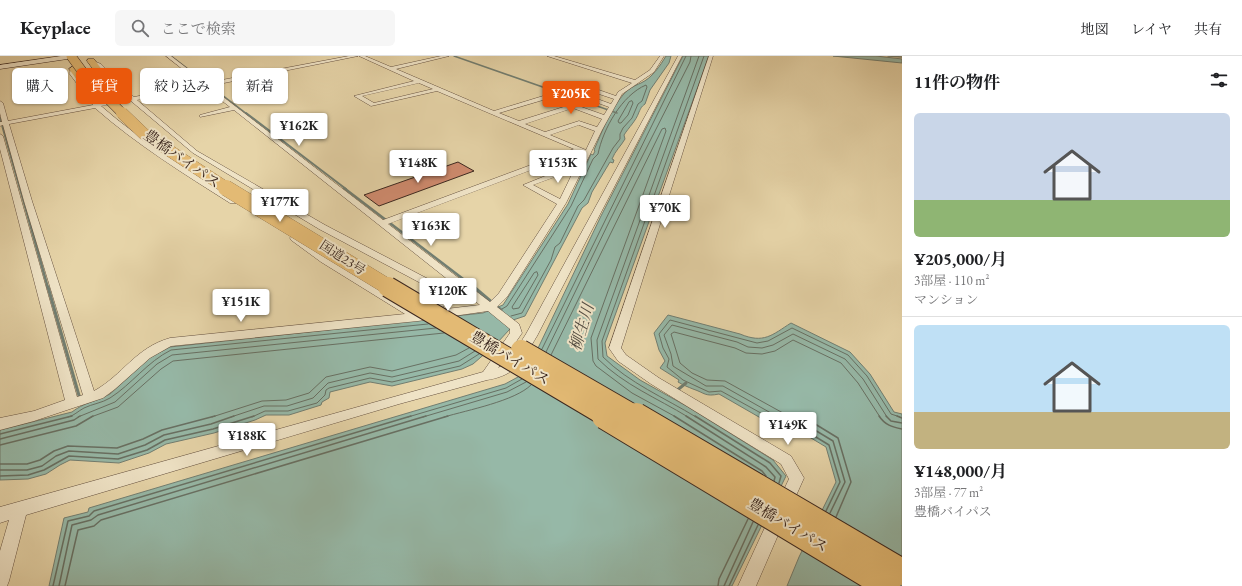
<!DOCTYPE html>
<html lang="ja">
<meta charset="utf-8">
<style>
:root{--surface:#fff;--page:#f6f6f6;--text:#202124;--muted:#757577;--line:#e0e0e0;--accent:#ea580c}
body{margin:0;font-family:"EB Garamond","Noto Serif JP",serif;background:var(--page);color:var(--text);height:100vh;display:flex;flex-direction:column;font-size:15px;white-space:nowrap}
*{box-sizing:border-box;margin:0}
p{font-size:13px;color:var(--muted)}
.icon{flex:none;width:22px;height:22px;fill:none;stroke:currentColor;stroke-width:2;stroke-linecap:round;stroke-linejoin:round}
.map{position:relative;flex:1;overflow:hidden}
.sheet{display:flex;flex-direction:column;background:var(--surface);width:340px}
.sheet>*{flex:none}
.top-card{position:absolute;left:12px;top:12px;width:380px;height:36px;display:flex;gap:8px}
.price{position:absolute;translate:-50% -34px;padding:0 9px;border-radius:4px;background:#fff;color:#222;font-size:13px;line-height:26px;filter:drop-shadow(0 1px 2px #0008)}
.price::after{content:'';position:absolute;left:50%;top:24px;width:12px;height:9px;margin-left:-6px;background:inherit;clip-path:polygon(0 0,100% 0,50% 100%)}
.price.selected{background:var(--accent);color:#fff}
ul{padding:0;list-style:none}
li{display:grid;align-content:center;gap:8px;height:212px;padding:0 12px}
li+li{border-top:1px solid var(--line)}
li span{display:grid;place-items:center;height:124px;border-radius:6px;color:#555}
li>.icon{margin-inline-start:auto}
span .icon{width:72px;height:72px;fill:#fffc;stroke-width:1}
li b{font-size:17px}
h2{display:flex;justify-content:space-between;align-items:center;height:48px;padding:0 12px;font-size:17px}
.pill{padding:0 14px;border-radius:6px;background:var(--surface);box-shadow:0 1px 3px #0004;font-size:14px;line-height:36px}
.pill.selected{background:var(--accent);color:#fff}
header{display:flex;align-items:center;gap:24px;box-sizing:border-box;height:56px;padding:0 20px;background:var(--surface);border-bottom:1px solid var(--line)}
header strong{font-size:19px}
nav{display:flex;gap:22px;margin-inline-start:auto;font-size:14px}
.search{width:280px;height:36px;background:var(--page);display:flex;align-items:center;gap:10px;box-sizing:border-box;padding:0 14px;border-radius:6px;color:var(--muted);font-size:15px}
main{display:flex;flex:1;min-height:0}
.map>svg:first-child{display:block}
.water{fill:#96b8a7;stroke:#727e71}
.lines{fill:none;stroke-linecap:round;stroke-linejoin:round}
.shore-far1{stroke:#687063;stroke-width:1}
.shore{stroke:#687063;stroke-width:1.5}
.stream-far3{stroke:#727e71;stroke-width:1.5}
.stream-far2{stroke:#727e71;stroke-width:2}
.stream-far1{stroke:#727e71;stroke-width:2.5}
.stream{stroke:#727e71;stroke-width:3}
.building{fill:#d18c70;stroke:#3b271f}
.street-casing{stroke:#665241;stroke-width:1}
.secondary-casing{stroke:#3b271f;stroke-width:1}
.highway-casing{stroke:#3b271f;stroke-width:1}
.street{fill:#efe3c6;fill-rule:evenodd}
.secondary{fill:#efe3c6;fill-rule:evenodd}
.highway{fill:#e3ba74;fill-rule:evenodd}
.highway-bridge-far4-casing{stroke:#3b271f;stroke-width:10;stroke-linecap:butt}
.highway-bridge-far3-casing{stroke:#3b271f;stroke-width:12;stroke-linecap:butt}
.highway-bridge-far2-casing{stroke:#3b271f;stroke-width:16;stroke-linecap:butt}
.highway-bridge-far1-casing{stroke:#3b271f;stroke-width:22;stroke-linecap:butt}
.highway-bridge-casing{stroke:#3b271f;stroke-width:28;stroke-linecap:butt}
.highway-bridge-far4{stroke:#e3ba74;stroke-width:9}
.highway-bridge-far3{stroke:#e3ba74;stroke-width:12}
.highway-bridge-far2{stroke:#e3ba74;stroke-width:16}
.highway-bridge-far1{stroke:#e3ba74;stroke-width:20}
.highway-bridge{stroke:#e3ba74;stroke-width:26}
.labels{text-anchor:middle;stroke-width:4;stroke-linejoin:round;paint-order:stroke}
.far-street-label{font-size:13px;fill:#3b271f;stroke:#efe3c6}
.street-label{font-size:15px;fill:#3b271f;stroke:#efe3c6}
.water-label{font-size:16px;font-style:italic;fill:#524b41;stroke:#efe3c6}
</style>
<header>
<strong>Keyplace</strong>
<div class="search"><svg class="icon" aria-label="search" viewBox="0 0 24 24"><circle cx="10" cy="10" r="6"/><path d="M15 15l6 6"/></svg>ここで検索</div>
<nav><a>地図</a><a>レイヤ</a><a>共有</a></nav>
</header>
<main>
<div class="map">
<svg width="902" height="530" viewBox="0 0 902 530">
<rect width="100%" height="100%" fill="#e6d4a8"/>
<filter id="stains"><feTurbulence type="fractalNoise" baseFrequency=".005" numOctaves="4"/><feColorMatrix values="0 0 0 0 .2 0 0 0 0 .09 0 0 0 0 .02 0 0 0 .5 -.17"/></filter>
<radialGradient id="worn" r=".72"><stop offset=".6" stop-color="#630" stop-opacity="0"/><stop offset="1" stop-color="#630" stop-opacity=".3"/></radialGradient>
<path class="water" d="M 666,0 L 671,0 L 669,7 L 650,34 L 645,48 C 641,51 641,52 639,56 C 636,65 629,71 624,79 L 625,83 C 621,90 615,95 612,103 L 614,104 L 613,107 L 610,106 L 592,136 L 588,147 L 582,152 L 525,260 L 513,264 L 510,273 L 496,288 L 473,308 L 462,313 L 392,330 L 370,326 L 330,336 L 329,342 L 322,346 L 321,349 L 289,359 L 266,359 L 255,364 L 214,377 L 166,388 L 149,397 L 119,407 L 70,404 L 60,409 L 46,418 L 28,423 L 0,424 L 0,374 L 72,356 C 83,347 97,345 110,338 L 151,301 L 170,291 L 483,257 L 503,249 L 568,148 L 591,98 L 593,99 L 595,95 L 594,94 C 602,76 610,54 623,39 C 628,33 634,30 641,27 C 652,22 660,10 666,0 Z
M 683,0 L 709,0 L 605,287 L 607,300 L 640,324 L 688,351 L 773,404 L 786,420 L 732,530 L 49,530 L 64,462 L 88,456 L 89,452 L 505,328 L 518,321 L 530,309 L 601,160 Z
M 833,0 L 876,0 L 902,3 L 902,7 Z
M 668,259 L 740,278 C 764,288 772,279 791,267 L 850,296 L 870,318 L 894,356 L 902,358 L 902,530 L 787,530 L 799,501 L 836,426 L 826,391 L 791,370 L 785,376 L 719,338 C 705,341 705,337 693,333 C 688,331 683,329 678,326 L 679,324 L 660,312 L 665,305 L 659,294 L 654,277 Z"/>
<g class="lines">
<path class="shore-far1" d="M 632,45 L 633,47 L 628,59 L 621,67 L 619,67 L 618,65 L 629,46 Z
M 537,216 L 538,219 L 519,252 L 513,253 L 512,251 L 534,217 Z
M 502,253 L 507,250 L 571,150 L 593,103 L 598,98 C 603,73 622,39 646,29 L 647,31 L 642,45 L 638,48 L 632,62 L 623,72 L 620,78 L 620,83 L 613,92 L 584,144 L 578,150 L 560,187 L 555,191 L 551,204 L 522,257 L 511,260
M 542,293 L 686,0
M 546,296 L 610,164 L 690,6 L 691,0
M 551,299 L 662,73 L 665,72 L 666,75 L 591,282 L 593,305 L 596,310 L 632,337 L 676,361
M 68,361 C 74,360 78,355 84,352 C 92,348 102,347 110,342 C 132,328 147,306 171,294 L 428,268
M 78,361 L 115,346 L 157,308 L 172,299 L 436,272
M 91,361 L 118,351 L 161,313 L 173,305 L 444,277
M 212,361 L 262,345 L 286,344 L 309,337 L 326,321 L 370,311 L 392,315 L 456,299 L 469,292
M 231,361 L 264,350 L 287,350 L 313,342 L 328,327 L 370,317 L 392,321 L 459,305 L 475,295
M 252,361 L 265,355 L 288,355 L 317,347 L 325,339 L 326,334 L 329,332 L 370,322 L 392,326 L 460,310 L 479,298
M 408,361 L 506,332 L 522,323
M 423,361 L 507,336 L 526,326
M 444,361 C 468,354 515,345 531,329
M 688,361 C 657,342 624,329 598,303 L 597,284 L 699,0
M 696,361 C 665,342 629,327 603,301 L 602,285 L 704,0
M 768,361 L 721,335 L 709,336 L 683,324 L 667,311 L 669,303 L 663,292 L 659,278 L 670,264 L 757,287 L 768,285 L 792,272 L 848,299 L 867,320 L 891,358 L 900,361
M 778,361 L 723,330 L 706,330 L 676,312 L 673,310 L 671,298 L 664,279 L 672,269 L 737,286 L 748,291 L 762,292 L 773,289 L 793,278 L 845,303 L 863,323 L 887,361
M 804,361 L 797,357 L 783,357 L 725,325 L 707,324 L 692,317 L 680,307 L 671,278 L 674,276 L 735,292 L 746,297 L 762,298 L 775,295 L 793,284 L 841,307 L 858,327 L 880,361"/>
<path class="shore" d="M 674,360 L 762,415 L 766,420
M 686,360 L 766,411 L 775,421 L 774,425
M 695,360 L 770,407 L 781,420 L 779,427
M 766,360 L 783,370 L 793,367 L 829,389 L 840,426 L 826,455
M 776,360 L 783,364 L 795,362 L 833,385 L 845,426 L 830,457
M 802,360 L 838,382 L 851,426 L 836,461
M 879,360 C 885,369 892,371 902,373
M 886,360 L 891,365 L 902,367
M 897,360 L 902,362
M 0,378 L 72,360
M 0,383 L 74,364 L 80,360
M 0,389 L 76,370 L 93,360
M 0,408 L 27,408 L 40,404 L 54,395 L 68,390 L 117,392 L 143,383 L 162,374 L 215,360
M 0,414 L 27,414 L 42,410 L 56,400 L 69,395 L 118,398 L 145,389 L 164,379 L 211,368 L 234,360
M 0,420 L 28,419 L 44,414 L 69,400 L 118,403 L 147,394 L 165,384 L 213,373 L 254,360
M 53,530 L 68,465 L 89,460 L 94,455 L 411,360
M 59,530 L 72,469 L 91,464 L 98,459 L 426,360
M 65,530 L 78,474 L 94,470 L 101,464 L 448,360
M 718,530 L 719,523 L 748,463
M 724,530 L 753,466
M 729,530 L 758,469"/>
<path class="stream-far3" d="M 171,0 L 247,58
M 454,0 L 617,57
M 888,0 L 902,1"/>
<path class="stream-far2" d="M 246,57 L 346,133
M 0,62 L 20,133"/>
<path class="stream-far1" d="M 20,132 L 48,232
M 344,132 L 475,232"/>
<path class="stream" d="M 48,231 L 80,343
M 474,231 L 501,254
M 675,336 L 686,327"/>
</g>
<path class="building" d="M 458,106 L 474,115 L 379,150 L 364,139 Z"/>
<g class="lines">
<defs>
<path id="street" d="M 166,0 L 171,0 L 206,27 L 349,0 L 358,0 L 209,30 L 383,164 L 574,93 L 437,35 L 371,50 L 354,40 L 414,25 L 359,0 L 365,0 L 391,11 L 441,0 L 449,0 L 396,13 L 494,55 L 553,37 L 567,38 L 590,31 L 616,40 L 618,36 L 632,27 L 547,0 L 554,0 L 635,24 L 650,14 L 660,0 L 664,0 L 654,16 L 622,38 L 602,74 L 566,147 L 507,241 L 497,251 L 519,268 L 522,277 L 498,312 C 511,305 518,290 526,278 L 678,0 L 682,0 L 537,280 C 522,305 517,319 487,324 L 399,348 L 26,459 L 9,525 L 7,530 L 0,530 L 0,495 L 9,464 L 0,467 L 0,451 L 483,316 L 510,277 L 510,273 L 488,255 L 418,265 L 171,290 L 150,302 L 115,333 L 103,342 L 34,365 L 0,374 L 0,362 L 34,355 L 65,344 L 0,93 L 0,78 L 3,80 L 77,341 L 83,339 L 24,145 L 3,69 L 0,70 L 0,66 L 2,66 L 0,57 L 0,45 L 3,47 L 8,65 L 93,49 L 69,17 L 73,12 L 75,13 L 74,17 L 98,48 L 129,42 L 97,10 L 89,6 L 91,4 L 101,8 L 134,41 L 201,28 ZM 419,27 L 433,33 L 374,47 L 362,40 ZM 204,31 L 230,51 L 200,59 L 200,61 L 234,54 L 480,249 L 437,254 L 462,239 L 463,237 L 462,235 L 458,234 L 453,236 L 325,169 L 197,95 L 137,44 ZM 590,35 L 614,43 L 611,48 L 581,37 ZM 576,39 L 609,51 L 604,59 L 573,48 L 519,65 L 499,57 L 553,41 L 567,42 ZM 131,45 L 193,97 L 319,173 L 445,240 L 418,256 L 327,202 L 297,180 L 291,180 L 290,182 L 291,184 L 321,206 L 405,258 L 170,282 C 135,292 123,319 94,335 L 32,145 L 9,68 L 95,52 C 136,88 184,118 230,147 L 236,147 L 236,143 C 190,115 142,86 101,50 ZM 573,52 L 602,63 L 597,71 L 579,65 L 545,76 L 525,68 ZM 579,69 L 595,75 L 586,94 L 550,79 ZM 579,96 L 584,98 L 578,109 L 570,110 L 523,129 L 557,148 L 499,237 L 490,246 L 388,168 ZM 574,114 L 560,143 L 533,129 Z
M 709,0 L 713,0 L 621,292 L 626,299 L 659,322 L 791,400 L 804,422 L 790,453 L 785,455 L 780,453 L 777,448 L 789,423 L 781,408 L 651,328 L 618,305 L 609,292 Z
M 777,455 L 783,458 L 785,463 L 756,530 L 738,530 L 771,458 Z"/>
<path id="secondary" d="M 61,0 L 77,0 L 74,2 L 0,13 L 0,9 Z"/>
<path id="highway" d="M 88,3 L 94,3 L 108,22 L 107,24 L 101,24 L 87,5 Z
M 73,10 L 76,11 L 86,24 L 87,26 L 86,28 L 80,28 L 69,13 Z"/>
</defs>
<use href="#street" class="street-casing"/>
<use href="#secondary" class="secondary-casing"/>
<use href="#highway" class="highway-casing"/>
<use href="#street" class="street"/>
<use href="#secondary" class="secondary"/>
<use href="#highway" class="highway"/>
<defs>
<path id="highway-bridge-far4" d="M 71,0 L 88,23 L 123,58"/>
<path id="highway-bridge-far3" d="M 122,57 L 144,78 L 228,133"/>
<path id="highway-bridge-far2" d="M 226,132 L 390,232"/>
<path id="highway-bridge-far1" d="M 388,231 L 607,361
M 521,294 L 637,361"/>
<path id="highway-bridge" d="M 605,360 L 887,530
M 636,360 L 902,516"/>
</defs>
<use href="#highway-bridge-far4" class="highway-bridge-far4-casing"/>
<use href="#highway-bridge-far3" class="highway-bridge-far3-casing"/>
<use href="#highway-bridge-far2" class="highway-bridge-far2-casing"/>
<use href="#highway-bridge-far1" class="highway-bridge-far1-casing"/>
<use href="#highway-bridge" class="highway-bridge-casing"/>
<use href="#highway-bridge-far4" class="highway-bridge-far4"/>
<use href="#highway-bridge-far3" class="highway-bridge-far3"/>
<use href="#highway-bridge-far2" class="highway-bridge-far2"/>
<use href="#highway-bridge-far1" class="highway-bridge-far1"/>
<use href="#highway-bridge" class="highway-bridge"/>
</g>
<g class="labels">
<g class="far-street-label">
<text transform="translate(343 201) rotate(33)" y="5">国道23号</text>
</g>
<g class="street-label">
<text transform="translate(182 103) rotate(35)" y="5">豊橋バイパス</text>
<text transform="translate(510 302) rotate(31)" y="5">豊橋バイパス</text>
<text transform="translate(788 469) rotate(31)" y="5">豊橋バイパス</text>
</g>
<g class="water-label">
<text transform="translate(581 271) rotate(-73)" y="6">柳生川</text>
</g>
</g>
<rect width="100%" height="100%" filter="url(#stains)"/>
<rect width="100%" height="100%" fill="url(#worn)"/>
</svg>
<b class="price selected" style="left:571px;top:59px">¥205K</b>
<b class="price" style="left:299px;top:91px">¥162K</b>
<b class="price" style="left:418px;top:128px">¥148K</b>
<b class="price" style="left:558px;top:128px">¥153K</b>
<b class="price" style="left:280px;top:167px">¥177K</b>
<b class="price" style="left:665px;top:173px">¥70K</b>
<b class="price" style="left:431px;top:191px">¥163K</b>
<b class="price" style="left:448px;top:256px">¥120K</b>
<b class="price" style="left:241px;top:267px">¥151K</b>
<b class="price" style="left:788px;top:390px">¥149K</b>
<b class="price" style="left:247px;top:401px">¥188K</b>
<div class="top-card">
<a class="pill">購入</a>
<a class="pill selected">賃貸</a>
<a class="pill">絞り込み</a>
<a class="pill">新着</a>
</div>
</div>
<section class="sheet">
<h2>11件の物件<svg class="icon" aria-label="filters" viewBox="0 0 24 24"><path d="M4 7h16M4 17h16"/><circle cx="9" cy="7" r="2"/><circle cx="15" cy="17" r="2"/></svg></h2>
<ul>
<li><span style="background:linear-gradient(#c9d6e8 70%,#8fb573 0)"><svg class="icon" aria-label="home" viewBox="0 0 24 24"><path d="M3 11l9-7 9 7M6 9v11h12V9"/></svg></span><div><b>¥205,000/月</b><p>3部屋 · 110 m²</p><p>マンション</p></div></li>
<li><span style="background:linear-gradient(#bfe0f5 70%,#c2b280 0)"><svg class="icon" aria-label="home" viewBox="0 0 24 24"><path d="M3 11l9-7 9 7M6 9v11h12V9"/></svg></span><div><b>¥148,000/月</b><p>3部屋 · 77 m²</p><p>豊橋バイパス</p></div></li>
</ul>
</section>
</main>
